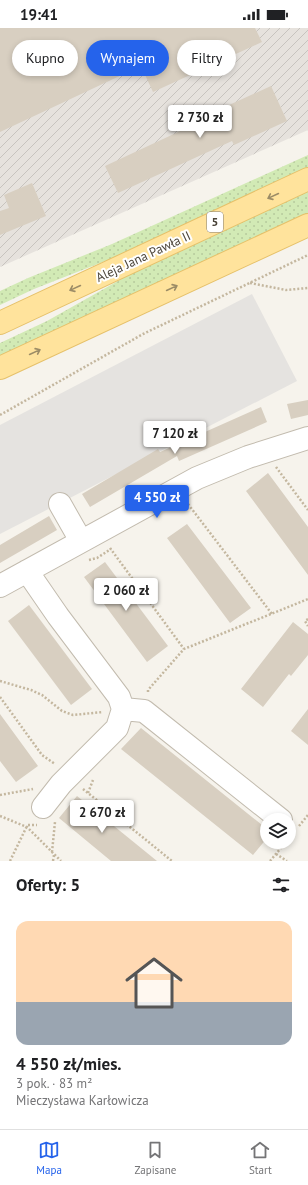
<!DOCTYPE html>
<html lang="pl">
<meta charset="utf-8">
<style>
:root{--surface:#fff;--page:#f2f2f2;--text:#202124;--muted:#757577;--line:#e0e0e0;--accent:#2563eb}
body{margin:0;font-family:"PT Sans",sans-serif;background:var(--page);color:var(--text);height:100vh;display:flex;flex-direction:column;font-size:15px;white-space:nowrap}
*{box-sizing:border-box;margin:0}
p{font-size:13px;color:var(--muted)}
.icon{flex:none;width:22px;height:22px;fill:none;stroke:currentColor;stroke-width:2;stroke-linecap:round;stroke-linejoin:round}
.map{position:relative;height:833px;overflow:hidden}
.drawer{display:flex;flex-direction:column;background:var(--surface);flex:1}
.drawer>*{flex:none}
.hud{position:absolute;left:12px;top:12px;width:284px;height:36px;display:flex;gap:8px}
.tools{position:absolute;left:260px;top:785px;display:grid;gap:8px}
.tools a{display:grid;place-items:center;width:36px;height:36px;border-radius:50%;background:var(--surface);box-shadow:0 2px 6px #0003;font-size:20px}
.price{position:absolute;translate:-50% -34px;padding:0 9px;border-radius:4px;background:#fff;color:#222;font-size:13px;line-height:26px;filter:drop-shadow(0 1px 2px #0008)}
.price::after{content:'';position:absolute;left:50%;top:24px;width:12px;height:9px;margin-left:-6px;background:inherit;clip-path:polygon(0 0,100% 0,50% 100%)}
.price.active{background:var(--accent);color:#fff}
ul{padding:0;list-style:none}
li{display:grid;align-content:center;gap:8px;height:212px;padding:0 16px}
li span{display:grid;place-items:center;height:124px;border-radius:12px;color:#555}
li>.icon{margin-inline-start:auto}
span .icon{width:72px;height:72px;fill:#fffc;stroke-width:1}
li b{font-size:17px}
h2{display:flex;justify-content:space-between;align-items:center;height:48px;padding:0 16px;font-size:17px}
.tag{padding:0 14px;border-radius:18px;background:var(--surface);box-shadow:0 2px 6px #0003;font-size:14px;line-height:36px}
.tag.active{background:var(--accent);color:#fff}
.status{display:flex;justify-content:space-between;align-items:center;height:28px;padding:0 20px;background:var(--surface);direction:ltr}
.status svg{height:11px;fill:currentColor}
.tab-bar{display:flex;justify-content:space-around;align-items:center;height:56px;border-top:1px solid var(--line);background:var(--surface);font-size:11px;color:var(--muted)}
.tab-bar a{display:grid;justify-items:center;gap:2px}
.tab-bar .active{color:var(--accent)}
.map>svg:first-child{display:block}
.industrial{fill:url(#industrial-furrows)}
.grass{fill:url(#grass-dots)}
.parking{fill:#e5e3e0}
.building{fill:#d8cfc1}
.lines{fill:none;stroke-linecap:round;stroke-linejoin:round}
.minor-casing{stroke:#c2bbae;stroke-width:24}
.major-casing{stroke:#e6c16a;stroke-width:24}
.path{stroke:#c4b79f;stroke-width:2.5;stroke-dasharray:2 2;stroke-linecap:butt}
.minor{stroke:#fff;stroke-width:22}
.major{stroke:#ffe39c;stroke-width:22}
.oneway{stroke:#9c8c66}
.labels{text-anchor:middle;stroke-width:4;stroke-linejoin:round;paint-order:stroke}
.shield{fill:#fff;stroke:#817c74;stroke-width:1}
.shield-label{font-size:12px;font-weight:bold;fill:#4b4439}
.street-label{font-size:13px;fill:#4b4439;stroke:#fff}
</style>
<div class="status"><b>19:41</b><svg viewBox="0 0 49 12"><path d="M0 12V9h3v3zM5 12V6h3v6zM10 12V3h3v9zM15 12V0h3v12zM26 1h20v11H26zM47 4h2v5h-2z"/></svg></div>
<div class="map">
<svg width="308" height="833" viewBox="0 0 308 833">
<defs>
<pattern id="industrial-furrows" width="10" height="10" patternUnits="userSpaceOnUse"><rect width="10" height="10" fill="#e6e2dd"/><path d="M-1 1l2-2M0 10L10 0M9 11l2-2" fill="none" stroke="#c7c3be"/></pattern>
<pattern id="grass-dots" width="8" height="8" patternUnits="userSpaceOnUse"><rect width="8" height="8" fill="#d2eab5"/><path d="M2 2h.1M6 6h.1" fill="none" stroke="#b6ca9c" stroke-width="1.8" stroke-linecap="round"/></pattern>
</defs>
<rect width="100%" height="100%" fill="#f6f3ec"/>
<path class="industrial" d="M 0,0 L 308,0 L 308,102 L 0,239 Z"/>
<path class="grass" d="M 308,127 L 308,139 L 306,141 L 118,228 L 34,261 L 0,277 L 0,263 L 28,250 L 112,216 Z
M 308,162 L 308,186 L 0,329 L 0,315 L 47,293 L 141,240 Z"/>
<path class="parking" d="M 252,266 L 297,353 L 0,506 L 0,397 Z"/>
<path class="building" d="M 0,0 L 255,0 L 262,14 L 153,64 L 141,38 L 0,104 Z
M 271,58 L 287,93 L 234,117 L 232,113 L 118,165 L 105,138 L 219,85 L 218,82 Z
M 32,155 L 46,188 L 0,207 L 0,183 L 9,180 L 4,167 Z
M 308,372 L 308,387 L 291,391 L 287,376 Z
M 261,379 L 267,394 L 179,433 L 177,428 L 90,479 L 82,466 L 158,421 L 160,424 Z
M 268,445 L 308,499 L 308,547 L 246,463 Z
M 49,488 L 57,502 L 0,535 L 0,517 Z
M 187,496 L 251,580 L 230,595 L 167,510 Z
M 105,534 L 168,618 L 147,634 L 84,549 Z
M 29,577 L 92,661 L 71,677 L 8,593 Z
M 293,594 L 308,606 L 308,627 L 291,648 L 289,646 L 263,679 L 241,661 Z
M 308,681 L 308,717 L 291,703 Z
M 0,686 L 38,738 L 16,754 L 0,733 Z
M 141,700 L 267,801 L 267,810 L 253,827 L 121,721 Z
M 77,768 L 157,833 L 111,833 L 59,790 Z"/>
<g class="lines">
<defs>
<path id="minor" d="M 60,476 L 81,513
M 27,543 L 58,588 L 119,669 L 123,681 L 117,700 L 61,756 L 43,779
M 0,558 L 197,450 L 248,429 L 308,410
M 123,681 L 144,683 L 281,792"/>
<path id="major" d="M 0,295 L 308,151
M 0,340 L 308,197"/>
</defs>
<use href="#minor" class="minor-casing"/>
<use href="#major" class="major-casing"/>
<path class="path" d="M 250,255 L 286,262 L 308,260
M 0,387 L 143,306 L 308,227
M 276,439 L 308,482
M 188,476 L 272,586
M 110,520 L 184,621
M 89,532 L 97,530 L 111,521
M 308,591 L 305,593 L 308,598
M 0,653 L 31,662 L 42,667 L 62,683 L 73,687 L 103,684
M 148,664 L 148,662 L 184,621 L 308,571
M 0,669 L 42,727 L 55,736
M 83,761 L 172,833
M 88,765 L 93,752
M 0,767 L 33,761
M 0,788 L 27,799 L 61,833
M 28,797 L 37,797
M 299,798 L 308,787
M 52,824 L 55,794
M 276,826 L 287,833
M 10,833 L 27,798
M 53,833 L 54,827
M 270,833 L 286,814"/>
<use href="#minor" class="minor"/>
<use href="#major" class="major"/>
</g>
<defs><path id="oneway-shaft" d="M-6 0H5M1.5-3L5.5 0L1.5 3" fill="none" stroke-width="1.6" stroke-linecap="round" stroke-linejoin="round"/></defs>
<g class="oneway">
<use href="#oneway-shaft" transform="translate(273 168) rotate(155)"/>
<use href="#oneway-shaft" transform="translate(75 260) rotate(155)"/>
<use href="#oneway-shaft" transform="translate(172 260) rotate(-25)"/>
<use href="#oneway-shaft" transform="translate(35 324) rotate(-25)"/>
</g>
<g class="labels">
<rect class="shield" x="207" y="184" width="16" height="20" rx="3"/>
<g class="shield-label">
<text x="215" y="198">5</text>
</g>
<g class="street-label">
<text transform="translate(143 228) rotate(-25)" y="5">Aleja Jana Pawła II</text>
</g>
</g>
</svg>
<div class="tools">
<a><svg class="icon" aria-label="layers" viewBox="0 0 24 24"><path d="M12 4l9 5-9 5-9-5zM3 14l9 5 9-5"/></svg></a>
</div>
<b class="price" style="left:200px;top:111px">2 730 zł</b>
<b class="price" style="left:175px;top:427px">7 120 zł</b>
<b class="price active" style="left:157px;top:491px">4 550 zł</b>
<b class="price" style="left:126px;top:584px">2 060 zł</b>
<b class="price" style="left:102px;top:806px">2 670 zł</b>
<div class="hud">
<a class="tag">Kupno</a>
<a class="tag active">Wynajem</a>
<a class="tag">Filtry</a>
</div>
</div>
<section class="drawer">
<h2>Oferty: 5<svg class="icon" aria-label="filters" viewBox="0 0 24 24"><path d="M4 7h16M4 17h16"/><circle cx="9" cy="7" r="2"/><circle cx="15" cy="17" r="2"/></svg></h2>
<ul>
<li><span style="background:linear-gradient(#ffd9b3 65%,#9aa5b1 0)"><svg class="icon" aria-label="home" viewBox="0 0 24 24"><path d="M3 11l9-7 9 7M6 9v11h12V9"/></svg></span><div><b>4 550 zł/mies.</b><p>3 pok. · 83 m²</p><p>Mieczysława Karłowicza</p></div></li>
</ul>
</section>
<nav class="tab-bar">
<a class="active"><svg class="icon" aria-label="map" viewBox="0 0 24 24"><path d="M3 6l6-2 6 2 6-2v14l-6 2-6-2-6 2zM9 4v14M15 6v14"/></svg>Mapa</a>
<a><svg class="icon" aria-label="saved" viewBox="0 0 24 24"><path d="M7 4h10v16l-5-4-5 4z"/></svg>Zapisane</a>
<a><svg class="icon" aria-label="home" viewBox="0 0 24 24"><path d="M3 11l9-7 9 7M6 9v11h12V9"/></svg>Start</a>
</nav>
